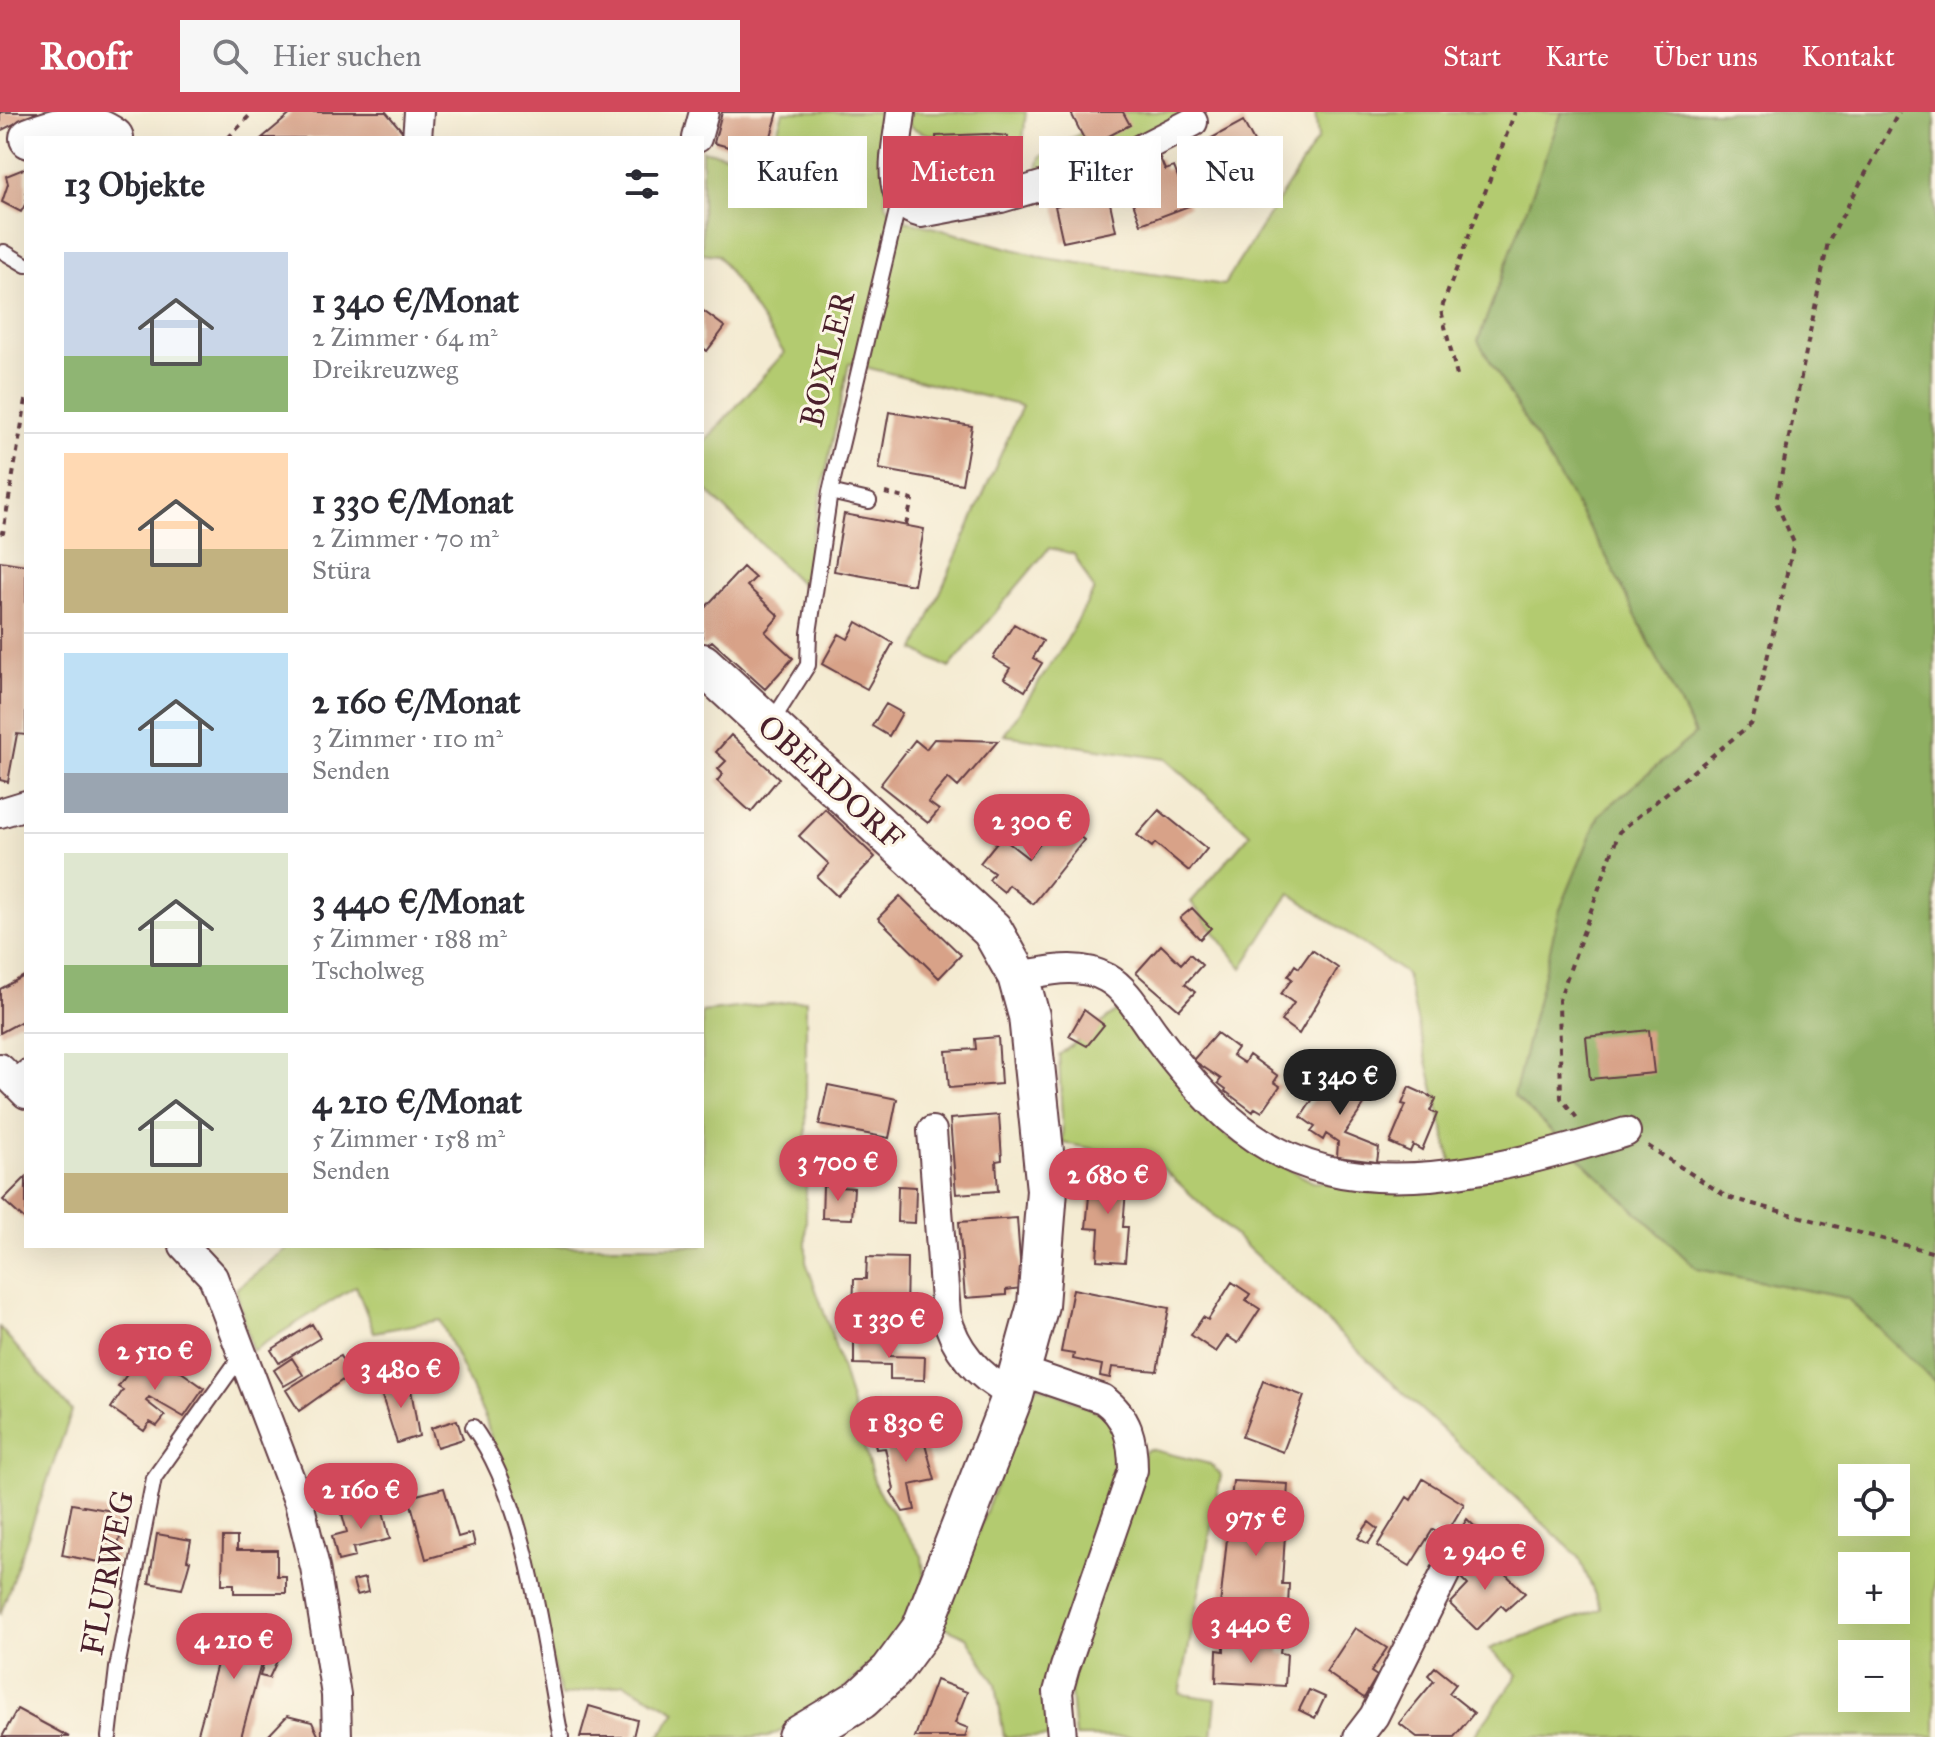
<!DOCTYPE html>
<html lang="de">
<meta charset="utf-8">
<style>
:root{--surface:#fff;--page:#f7f7f7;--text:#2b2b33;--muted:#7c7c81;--line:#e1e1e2;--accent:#d1495b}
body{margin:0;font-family:"IM FELL Great Primer",serif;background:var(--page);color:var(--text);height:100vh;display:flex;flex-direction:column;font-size:30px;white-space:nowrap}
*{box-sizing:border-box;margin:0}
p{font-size:26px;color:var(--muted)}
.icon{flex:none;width:44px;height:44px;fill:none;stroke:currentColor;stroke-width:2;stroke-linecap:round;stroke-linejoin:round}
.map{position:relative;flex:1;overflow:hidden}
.sheet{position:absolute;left:24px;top:24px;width:680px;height:1112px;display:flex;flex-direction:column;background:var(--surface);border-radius:0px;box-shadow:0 8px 32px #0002}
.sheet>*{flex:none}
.top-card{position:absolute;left:728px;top:24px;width:760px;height:72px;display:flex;gap:16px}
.controls{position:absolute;left:1838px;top:1352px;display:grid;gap:16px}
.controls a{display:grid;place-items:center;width:72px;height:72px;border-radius:0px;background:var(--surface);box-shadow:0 8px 32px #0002;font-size:40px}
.price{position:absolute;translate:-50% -68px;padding:0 18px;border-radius:28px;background:var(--accent);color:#fff;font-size:26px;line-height:52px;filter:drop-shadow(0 2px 4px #0008)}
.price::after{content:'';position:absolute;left:50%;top:48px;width:24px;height:18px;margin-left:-12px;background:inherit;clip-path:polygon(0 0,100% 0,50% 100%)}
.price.active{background:#222;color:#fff}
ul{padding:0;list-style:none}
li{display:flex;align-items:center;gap:24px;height:200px;padding:0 40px}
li+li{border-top:2px solid var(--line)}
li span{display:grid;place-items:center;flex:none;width:224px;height:160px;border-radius:0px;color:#555}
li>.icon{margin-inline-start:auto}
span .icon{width:96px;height:96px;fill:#fffc;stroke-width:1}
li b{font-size:34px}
h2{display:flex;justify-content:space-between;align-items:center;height:96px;padding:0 40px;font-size:34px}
.pill{padding:0 28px;border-radius:0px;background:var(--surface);box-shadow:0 8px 32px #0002;font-size:28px;line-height:72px}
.pill.active{background:var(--accent);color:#fff}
header{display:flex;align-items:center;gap:48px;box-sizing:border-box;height:112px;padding:0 40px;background:var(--accent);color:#fff}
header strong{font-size:38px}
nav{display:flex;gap:44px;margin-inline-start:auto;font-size:28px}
.search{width:560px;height:72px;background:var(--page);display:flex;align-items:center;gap:20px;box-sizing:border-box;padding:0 28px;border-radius:0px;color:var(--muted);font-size:30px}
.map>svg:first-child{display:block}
.green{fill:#b3cb70;stroke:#7e754e;stroke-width:2;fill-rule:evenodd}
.forest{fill:#8eaf62;stroke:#6c6746;stroke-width:2}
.building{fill:#d8a288}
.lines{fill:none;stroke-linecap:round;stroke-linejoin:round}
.service-casing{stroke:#643e44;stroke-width:18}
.minor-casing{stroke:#643e44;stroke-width:32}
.secondary-casing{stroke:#643e44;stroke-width:44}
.path{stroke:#643e44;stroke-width:4;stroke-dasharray:6 6;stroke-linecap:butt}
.service{stroke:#fff;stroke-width:14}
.minor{stroke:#fff;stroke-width:28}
.secondary{stroke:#fff;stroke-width:40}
.labels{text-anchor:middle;stroke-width:6;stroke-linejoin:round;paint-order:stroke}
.street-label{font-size:32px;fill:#4a1f2b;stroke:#fcf5e5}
</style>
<header>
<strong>Roofr</strong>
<div class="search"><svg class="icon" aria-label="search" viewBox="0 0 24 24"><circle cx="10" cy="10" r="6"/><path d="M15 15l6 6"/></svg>Hier suchen</div>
<nav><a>Start</a><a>Karte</a><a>Über uns</a><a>Kontakt</a></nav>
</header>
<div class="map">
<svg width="1935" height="1625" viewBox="0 0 1935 1625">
<rect width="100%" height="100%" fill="#fcf5e5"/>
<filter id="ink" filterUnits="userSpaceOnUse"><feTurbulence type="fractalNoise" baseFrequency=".0125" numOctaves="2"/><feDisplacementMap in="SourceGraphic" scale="16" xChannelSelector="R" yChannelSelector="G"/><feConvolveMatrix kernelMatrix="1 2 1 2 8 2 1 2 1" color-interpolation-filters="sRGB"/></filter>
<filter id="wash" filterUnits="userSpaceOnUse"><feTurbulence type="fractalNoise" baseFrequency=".006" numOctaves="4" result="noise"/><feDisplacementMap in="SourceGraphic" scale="32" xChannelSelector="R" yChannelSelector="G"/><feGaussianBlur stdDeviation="1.8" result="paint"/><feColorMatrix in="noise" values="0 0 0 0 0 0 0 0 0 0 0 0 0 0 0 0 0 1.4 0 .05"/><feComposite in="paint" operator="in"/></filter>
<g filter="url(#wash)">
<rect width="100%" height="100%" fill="#f4ebd2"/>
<path class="green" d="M 783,0 L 893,0 L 885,90 L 894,105 L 1046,146 L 1224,173 L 1318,26 L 1315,0 L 1562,0 L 1554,28 L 1605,442 L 1695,622 L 1599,703 L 1697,1157 L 1847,1186 L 1935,1270 L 1935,1625 L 1473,1625 L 1518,1563 L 1489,1537 L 1601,1497 L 1579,1445 L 1155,1049 L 1063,1031 L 1059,943 L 1130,889 L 1226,1024 L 1313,1070 L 1457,1074 L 1406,862 L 1290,781 L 1242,856 L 1191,790 L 1250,722 L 1166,647 L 1004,623 L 1067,528 L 1094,478 L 1074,442 L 1049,436 L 949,556 L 915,538 L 1022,294 L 849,251 L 802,473 L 702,374 L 702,333 L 784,241 L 718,143 L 702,141 L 702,38 L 767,52 ZM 1852,1366 L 1896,1366 L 1896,1410 L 1852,1410 ZM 1852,1454 L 1896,1454 L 1896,1498 L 1852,1498 ZM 1852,1542 L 1896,1542 L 1896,1586 L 1852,1586 Z
M 910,0 L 1026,0 L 1019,65 L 1014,72 L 925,91 L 907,81 L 908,54 L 914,49 L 937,47 L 938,65 L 989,63 L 988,41 L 1006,40 L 1008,24 C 977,19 935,34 909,13 Z
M 1123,0 L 1189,0 L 1103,50 L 1036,60 L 1040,45 L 1081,21 L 1088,34 Z
M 806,888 L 806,1150 L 831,1220 L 876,1376 L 922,1444 L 926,1480 L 903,1522 L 814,1604 L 768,1625 L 659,1625 L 676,1599 L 624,1571 L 561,1584 L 486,1308 L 440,1208 L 374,1220 L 356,1174 L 252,1239 L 236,1177 L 290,1134 L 702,1134 L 702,900 Z
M 0,1216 L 72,1299 L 0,1503 Z
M 1040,1274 L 1108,1304 L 1125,1348 L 1052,1625 L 1004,1625 L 996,1572 L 967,1525 L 942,1514 L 1033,1277 Z
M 1149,1337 L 1210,1352 L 1221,1363 L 1180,1582 L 1216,1587 L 1212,1625 L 1075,1625 L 1070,1571 L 1144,1340 Z"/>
<path class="forest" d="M 1562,0 L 1935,0 L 1935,1270 L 1847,1186 L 1697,1157 L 1514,984 L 1559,800 L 1599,703 L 1695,622 L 1605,442 L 1478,229 Z"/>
<g id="blocks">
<path class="building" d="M 0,0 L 38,0 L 0,19 Z
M 293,0 L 386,0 L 403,20 L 396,26 L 262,26 Z
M 722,0 L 778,0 L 765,45 L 714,31 Z
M 1073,0 L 1123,0 L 1130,13 L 1088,35 L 1071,1 Z
M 1243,9 L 1262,45 L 1218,68 L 1199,33 Z
M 987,22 L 1008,24 L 1006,40 L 988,41 L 989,63 L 938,65 L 936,24 Z
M 1160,46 L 1165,58 L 1174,55 L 1189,94 L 1141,112 L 1122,61 Z
M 26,56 L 26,91 L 21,100 L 2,90 L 8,72 L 6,64 Z
M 1107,77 L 1116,119 L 1063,130 L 1055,94 L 1092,86 L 1091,81 Z
M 702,198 L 725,215 L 707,239 L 702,235 Z
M 889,300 L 972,314 L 962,372 L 879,357 Z
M 844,402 L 924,417 L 914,473 L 834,459 Z
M 0,449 L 26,453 L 26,623 L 17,622 L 8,670 L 0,668 Z
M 743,455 L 755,466 L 747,474 L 779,504 L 765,520 L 793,546 L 765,577 L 712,529 L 702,536 L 702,499 Z
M 857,510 L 893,531 L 867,577 L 822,552 L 839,522 L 848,527 Z
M 1014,512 L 1043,529 L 1033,546 L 1042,551 L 1025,579 L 1004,566 L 1010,556 L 993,546 Z
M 886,592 L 902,601 L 889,624 L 872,614 Z
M 731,623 L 779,666 L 751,700 L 717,669 L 723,662 L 718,657 L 726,649 L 716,640 Z
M 934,627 L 998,629 L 958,675 L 948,666 L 928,690 L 939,698 L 928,711 L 880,673 L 915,628 L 926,637 Z
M 825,697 L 875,745 L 837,784 L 817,765 L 829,752 L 799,724 Z
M 1159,698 L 1207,737 L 1189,759 L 1155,731 L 1152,735 L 1137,723 Z
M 1058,708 L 1084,728 L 1033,792 L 1009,773 L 1004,780 L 989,768 L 994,761 L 980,751 L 1001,725 L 1028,746 Z
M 900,784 L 961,843 L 939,866 L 878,806 Z
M 1192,796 L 1211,816 L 1200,827 L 1180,806 Z
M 1161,833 L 1181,852 L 1190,842 L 1202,853 L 1185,872 L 1195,880 L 1179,898 L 1136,861 Z
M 1312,838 L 1338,856 L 1299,922 L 1281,909 L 1294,891 L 1281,882 L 1292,867 L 1288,864 L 1295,853 L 1299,856 Z
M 26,863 L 26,907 L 0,921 L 0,877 Z
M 1084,898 L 1104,913 L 1087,934 L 1069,924 Z
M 1649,918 L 1654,961 L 1590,967 L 1586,925 Z
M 1217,921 L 1237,936 L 1232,943 L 1244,951 L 1249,943 L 1278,964 L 1274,970 L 1280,974 L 1262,1000 L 1255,996 L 1253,1000 L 1225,979 L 1226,977 L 1218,971 L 1221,967 L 1193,948 Z
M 998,925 L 1001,972 L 949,976 L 946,939 L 976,937 L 975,927 Z
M 1340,959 L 1353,967 L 1350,973 L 1369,986 L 1344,1022 L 1379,1036 L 1377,1050 L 1337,1045 L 1338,1030 L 1326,1022 L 1323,1028 L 1311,1020 L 1315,1015 L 1301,1005 L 1331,960 L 1337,964 Z
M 828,973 L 897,987 L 889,1026 L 819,1013 Z
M 1409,975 L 1436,987 L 1430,999 L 1437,1002 L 1422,1038 L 1413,1033 L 1410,1040 L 1390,1031 L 1406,993 L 1402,992 Z
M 999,1003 L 1002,1048 L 996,1049 L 998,1079 L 956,1082 L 950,1007 Z
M 1091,1063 L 1127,1066 L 1123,1115 L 1128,1115 L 1125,1150 L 1097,1148 L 1099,1117 L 1086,1116 Z
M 26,1065 L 26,1109 L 3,1088 Z
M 823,1074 L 854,1076 L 852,1107 L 822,1106 Z
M 898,1074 L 916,1075 L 915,1111 L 897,1110 Z
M 1017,1106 L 1022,1176 L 1006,1178 L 1006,1183 L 965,1186 L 959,1110 Z
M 867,1145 L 907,1146 L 906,1204 L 853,1202 L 854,1167 L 866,1167 Z
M 1232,1170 L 1250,1182 L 1246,1188 L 1260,1197 L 1238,1231 L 1227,1224 L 1216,1240 L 1191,1223 L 1203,1205 L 1208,1208 Z
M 1073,1177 L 1169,1196 L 1157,1259 L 1112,1255 L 1110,1266 L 1100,1264 L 1102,1253 L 1073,1247 L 1074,1242 L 1061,1240 Z
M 312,1212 L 320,1226 L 279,1251 L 271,1238 Z
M 854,1229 L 891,1230 L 890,1244 L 925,1245 L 924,1268 L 890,1267 L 890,1253 L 854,1252 Z
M 153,1240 L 204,1276 L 184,1305 L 149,1285 L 146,1289 L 165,1304 L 157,1314 L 150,1310 L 144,1319 L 111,1296 L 123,1278 L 118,1275 L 141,1243 L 147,1248 Z
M 340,1244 L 351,1262 L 299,1299 L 286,1278 Z
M 292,1246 L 303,1263 L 284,1274 L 274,1258 Z
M 409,1266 L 419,1324 L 397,1331 L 379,1275 Z
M 1263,1269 L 1304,1284 L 1283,1340 L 1242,1325 Z
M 457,1308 L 463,1327 L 437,1335 L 431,1316 Z
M 921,1317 L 935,1368 L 910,1373 L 915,1398 L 903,1400 L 891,1380 L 894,1377 L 885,1336 L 876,1337 L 873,1320 L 882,1318 L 884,1325 Z
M 1423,1367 L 1464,1392 L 1445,1424 L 1433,1417 L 1410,1454 L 1377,1434 L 1407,1385 L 1411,1388 Z
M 1233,1369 L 1288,1372 L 1282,1472 L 1289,1472 L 1287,1517 L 1218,1513 Z
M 444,1376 L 458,1425 L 472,1421 L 475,1433 L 426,1447 L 409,1385 Z
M 72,1392 L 124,1401 L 115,1453 L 62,1443 Z
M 381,1392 L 390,1427 L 353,1436 L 355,1445 L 338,1449 L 332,1424 L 347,1420 L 342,1402 Z
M 1467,1407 L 1490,1429 L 1470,1450 L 1452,1432 Z
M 1369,1410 L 1378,1417 L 1368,1432 L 1358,1426 Z
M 157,1422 L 191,1428 L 187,1448 L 190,1449 L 182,1477 L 149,1471 Z
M 223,1425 L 237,1425 L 237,1438 L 277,1438 L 277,1464 L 286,1464 L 286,1481 L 234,1481 L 234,1472 L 222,1472 Z
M 1484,1441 L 1525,1481 L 1506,1498 L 1501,1493 L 1477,1518 L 1450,1492 L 1468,1473 L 1461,1466 Z
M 365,1466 L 368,1480 L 357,1483 L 353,1469 Z
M 229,1508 L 270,1519 L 241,1625 L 197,1625 Z
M 1355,1516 L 1387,1536 L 1371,1560 L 1377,1564 L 1364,1586 L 1326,1560 Z
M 272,1521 L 288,1525 L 269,1566 L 260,1564 Z
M 1224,1530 L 1281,1534 L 1280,1541 L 1287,1542 L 1285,1574 L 1216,1570 L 1217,1538 L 1224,1539 Z
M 1435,1555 L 1456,1572 L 1449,1581 L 1474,1601 L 1454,1625 L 1417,1625 L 1399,1611 L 1434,1569 L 1428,1563 Z
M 936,1568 L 967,1580 L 955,1611 L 968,1616 L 965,1625 L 915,1625 Z
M 1309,1578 L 1325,1585 L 1315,1606 L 1299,1598 Z
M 589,1594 L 637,1608 L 633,1625 L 580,1625 Z
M 17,1597 L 69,1625 L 2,1625 Z
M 287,1604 L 312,1610 L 319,1625 L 267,1625 Z"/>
</g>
</g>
<g filter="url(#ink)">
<use href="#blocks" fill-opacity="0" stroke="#643e44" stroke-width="2"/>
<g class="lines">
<defs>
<path id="service" d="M 4,140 L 26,153
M 869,389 L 830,380 L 899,90
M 771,611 L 808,553 L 809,521 L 830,380
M 11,967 L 26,955
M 473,1315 C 529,1393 542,1531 561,1625
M 109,1625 L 117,1556 L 154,1366 L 243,1241"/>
<path id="minor" d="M 901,0 C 898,33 880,91 921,101 L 1001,86 L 1105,55 L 1193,10
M 417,26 L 419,0
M 697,26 L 704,0
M 0,701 L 26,693
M 1018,864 C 1048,859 1079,850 1107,866 C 1127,877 1141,904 1154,921 C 1200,983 1248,1039 1327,1058 C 1419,1081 1538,1047 1626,1020
M 0,956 L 26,982
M 932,1019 L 946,1202 C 955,1240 979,1265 1013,1283
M 184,1134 L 213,1165 L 299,1391 L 315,1455 L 336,1583 L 337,1625
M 1021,1259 L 1103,1287 C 1128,1305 1133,1328 1133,1358 L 1065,1555 L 1058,1580 L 1062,1625
M 1358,1625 L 1374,1604 L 1452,1448"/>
<path id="secondary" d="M 30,26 C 58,16 86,6 113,26
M 702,552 L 992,818 L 1018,864 L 1029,904 L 1047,1078 L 1038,1193 L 1013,1283 L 922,1517 L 891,1559 L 861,1587 L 798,1625"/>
</defs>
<use href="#service" class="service-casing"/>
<use href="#minor" class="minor-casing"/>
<use href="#secondary" class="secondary-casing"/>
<path class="path" d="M 228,26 L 253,0
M 1457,264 L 1441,198 L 1515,0
M 885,381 L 912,388 L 906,413
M 0,420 L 3,421 L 26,288
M 1577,1006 L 1561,986 L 1559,888 L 1619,720 L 1752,611 L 1794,431 L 1776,390 L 1828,130 L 1899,0
M 1648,1034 L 1727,1085 L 1935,1141"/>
<use href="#service" class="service"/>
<use href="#minor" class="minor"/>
<use href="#secondary" class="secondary"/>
</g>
</g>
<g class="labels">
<g class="street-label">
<text transform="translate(827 247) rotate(-76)" y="11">BOXLER</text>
<text transform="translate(831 670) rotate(42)" y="11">OBERDORF</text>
<text transform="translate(107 1461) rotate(-79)" y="11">FLURWEG</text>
</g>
</g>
</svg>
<div class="controls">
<a><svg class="icon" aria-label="locate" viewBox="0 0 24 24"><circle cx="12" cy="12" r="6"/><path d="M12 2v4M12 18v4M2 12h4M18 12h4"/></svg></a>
<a>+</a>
<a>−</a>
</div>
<b class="price" style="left:1032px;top:750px">2 300 €</b>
<b class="price active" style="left:1340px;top:1005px">1 340 €</b>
<b class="price" style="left:838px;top:1091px">3 700 €</b>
<b class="price" style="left:1108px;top:1104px">2 680 €</b>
<b class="price" style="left:889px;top:1248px">1 330 €</b>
<b class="price" style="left:155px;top:1280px">2 510 €</b>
<b class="price" style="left:401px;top:1298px">3 480 €</b>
<b class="price" style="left:906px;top:1352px">1 830 €</b>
<b class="price" style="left:361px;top:1419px">2 160 €</b>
<b class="price" style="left:1256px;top:1446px">975 €</b>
<b class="price" style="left:1485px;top:1480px">2 940 €</b>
<b class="price" style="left:1251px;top:1553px">3 440 €</b>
<b class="price" style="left:234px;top:1569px">4 210 €</b>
<div class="top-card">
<a class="pill">Kaufen</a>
<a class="pill active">Mieten</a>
<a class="pill">Filter</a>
<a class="pill">Neu</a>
</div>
<section class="sheet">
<h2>13 Objekte<svg class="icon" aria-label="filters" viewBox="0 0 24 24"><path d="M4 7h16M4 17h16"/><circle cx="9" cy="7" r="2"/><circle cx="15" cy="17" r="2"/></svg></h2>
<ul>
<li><span style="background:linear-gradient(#c9d6e8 65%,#8fb573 0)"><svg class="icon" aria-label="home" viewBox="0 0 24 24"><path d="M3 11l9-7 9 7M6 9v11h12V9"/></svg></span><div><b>1 340 €/Monat</b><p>2 Zimmer · 64 m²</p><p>Dreikreuzweg</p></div></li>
<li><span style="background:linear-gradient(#ffd9b3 60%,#c2b280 0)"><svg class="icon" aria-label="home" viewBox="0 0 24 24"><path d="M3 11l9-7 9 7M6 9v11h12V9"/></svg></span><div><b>1 330 €/Monat</b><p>2 Zimmer · 70 m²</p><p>Stüra</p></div></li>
<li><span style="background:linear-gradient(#bfe0f5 75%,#9aa5b1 0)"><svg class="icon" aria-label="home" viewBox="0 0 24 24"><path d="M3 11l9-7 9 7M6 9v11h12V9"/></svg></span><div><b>2 160 €/Monat</b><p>3 Zimmer · 110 m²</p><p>Senden</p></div></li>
<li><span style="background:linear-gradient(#dfe7d0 70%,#8fb573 0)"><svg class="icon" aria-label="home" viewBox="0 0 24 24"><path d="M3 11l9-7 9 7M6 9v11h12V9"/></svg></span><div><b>3 440 €/Monat</b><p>5 Zimmer · 188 m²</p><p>Tscholweg</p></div></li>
<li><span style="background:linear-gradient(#dfe7d0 75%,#c2b280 0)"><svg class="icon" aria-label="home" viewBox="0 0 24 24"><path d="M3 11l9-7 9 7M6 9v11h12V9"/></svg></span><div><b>4 210 €/Monat</b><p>5 Zimmer · 158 m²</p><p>Senden</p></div></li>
</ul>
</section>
</div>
